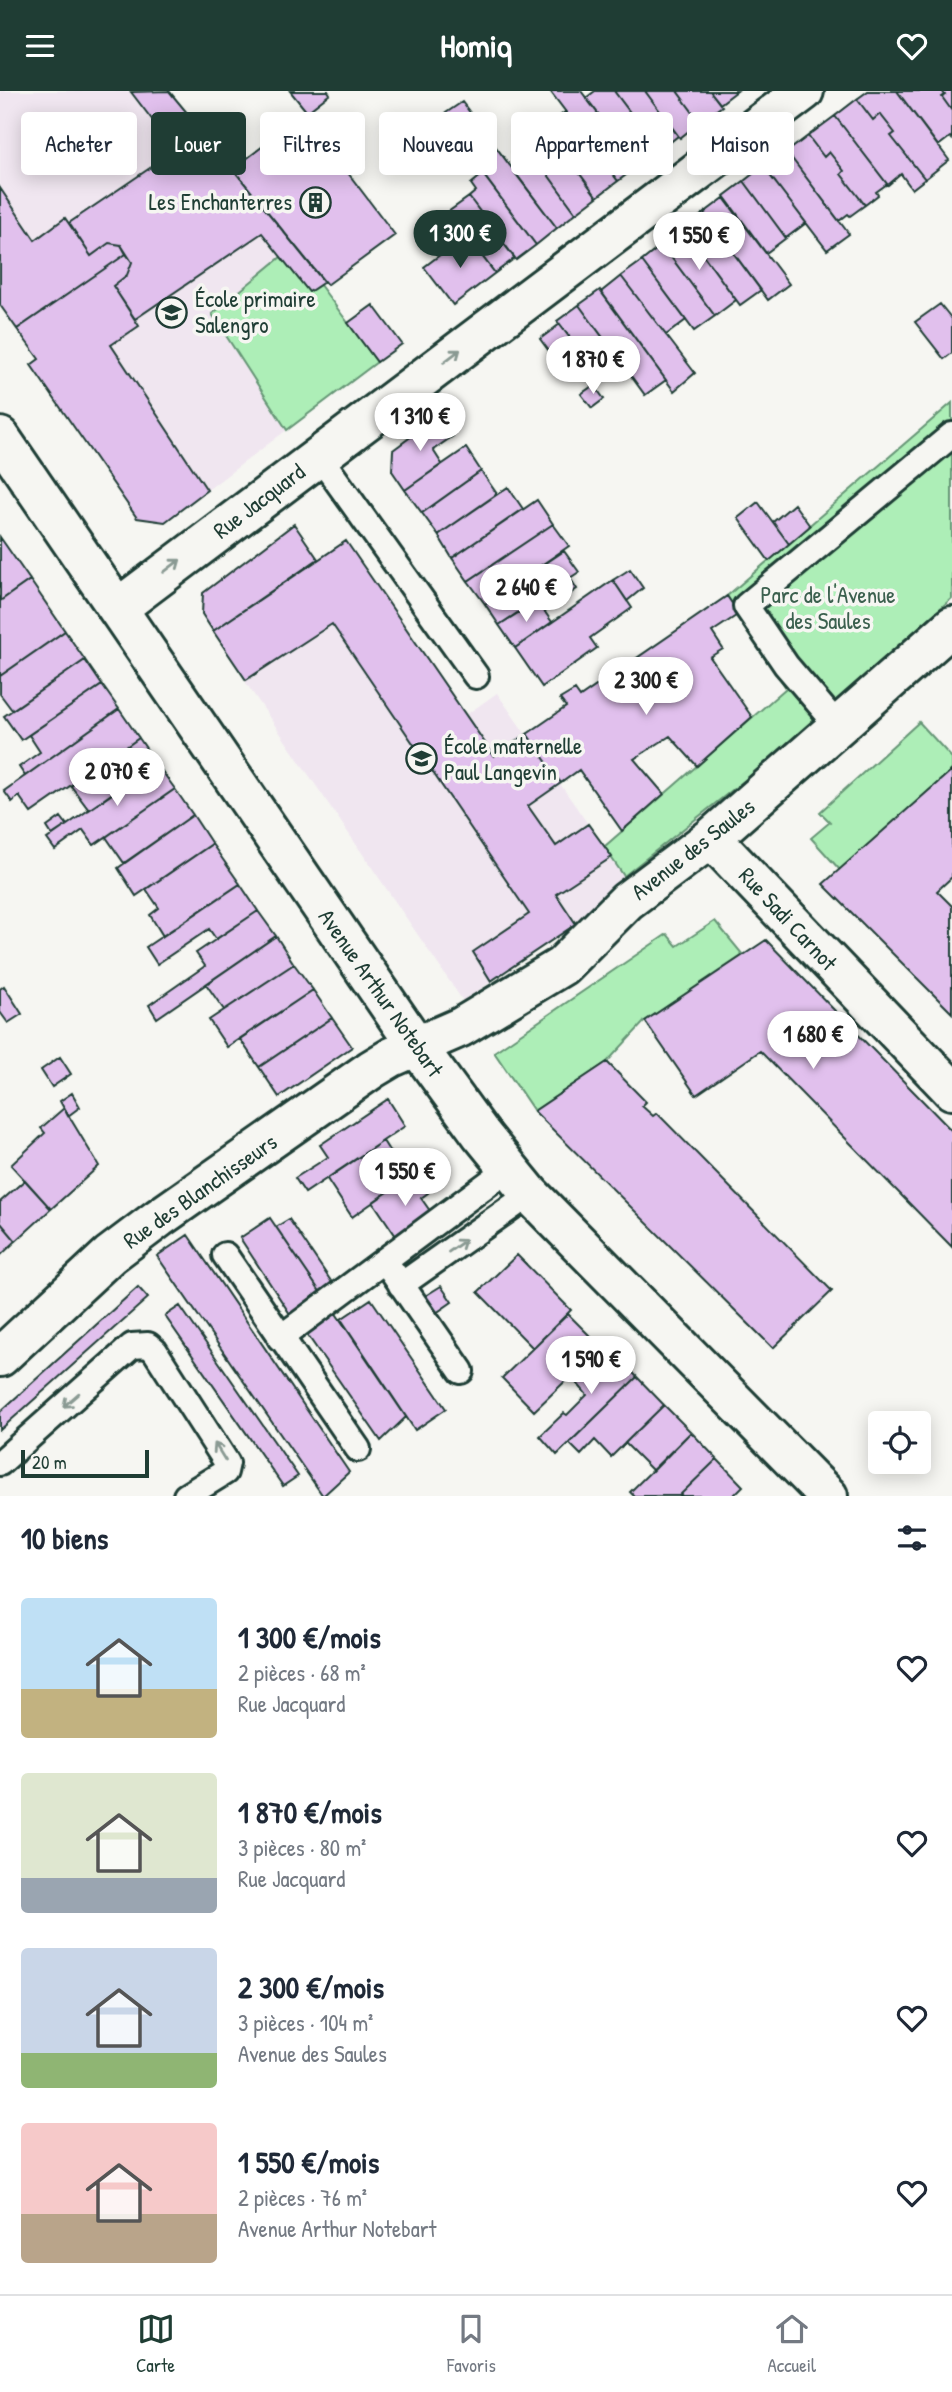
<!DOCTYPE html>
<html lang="fr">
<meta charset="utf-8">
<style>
:root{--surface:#fff;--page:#f6f6f7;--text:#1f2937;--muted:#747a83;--line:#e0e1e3;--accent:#1f3d34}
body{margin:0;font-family:"Patrick Hand",sans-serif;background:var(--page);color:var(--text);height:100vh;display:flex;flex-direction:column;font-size:26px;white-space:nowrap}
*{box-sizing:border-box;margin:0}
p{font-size:23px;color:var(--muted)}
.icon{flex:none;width:38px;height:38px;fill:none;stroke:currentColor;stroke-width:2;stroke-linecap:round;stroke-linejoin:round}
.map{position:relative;height:1405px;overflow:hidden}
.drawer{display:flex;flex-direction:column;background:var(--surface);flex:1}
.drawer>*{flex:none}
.banner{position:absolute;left:21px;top:21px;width:910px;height:63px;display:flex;gap:14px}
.buttons{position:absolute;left:868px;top:1320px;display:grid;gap:14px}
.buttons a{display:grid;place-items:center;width:63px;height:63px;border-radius:7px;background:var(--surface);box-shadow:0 4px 18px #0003;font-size:35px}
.scale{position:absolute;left:21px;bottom:18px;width:128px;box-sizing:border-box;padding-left:7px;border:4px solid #1f3d34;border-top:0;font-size:19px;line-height:24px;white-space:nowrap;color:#1f3d34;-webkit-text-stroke:5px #f6f6f2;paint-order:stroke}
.price{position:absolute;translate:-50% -60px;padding:0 16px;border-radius:24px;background:#fff;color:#222;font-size:23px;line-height:46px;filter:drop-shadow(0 2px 4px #0008)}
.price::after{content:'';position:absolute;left:50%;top:42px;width:21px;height:16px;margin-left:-10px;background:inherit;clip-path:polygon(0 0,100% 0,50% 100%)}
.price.selected{background:var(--accent);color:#fff}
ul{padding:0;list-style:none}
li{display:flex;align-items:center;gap:21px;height:175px;padding:0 21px}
li span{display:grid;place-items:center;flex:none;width:196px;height:140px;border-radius:7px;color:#555}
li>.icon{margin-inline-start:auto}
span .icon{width:84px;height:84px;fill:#fffc;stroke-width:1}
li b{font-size:30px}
h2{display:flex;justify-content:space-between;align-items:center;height:84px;padding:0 21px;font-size:30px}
.tag{padding:0 24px;border-radius:7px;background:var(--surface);box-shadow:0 4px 18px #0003;font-size:24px;line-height:63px}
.tag.selected{background:var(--accent);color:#fff}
header{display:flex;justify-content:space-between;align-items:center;height:91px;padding:0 21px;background:var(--accent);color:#fff;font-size:32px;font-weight:800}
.tab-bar{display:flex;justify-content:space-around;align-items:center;height:98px;border-top:2px solid var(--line);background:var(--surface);font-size:19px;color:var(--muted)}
.tab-bar a{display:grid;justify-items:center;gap:4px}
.tab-bar .selected{color:var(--accent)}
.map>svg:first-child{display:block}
.built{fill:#f0e6f0}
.green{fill:#adeeb7;stroke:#669676;stroke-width:2}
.building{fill:#e1c0ed;stroke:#1f3d34;stroke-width:2}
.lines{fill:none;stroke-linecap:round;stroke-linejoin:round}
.service-casing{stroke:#1f3d34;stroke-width:30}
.minor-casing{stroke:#1f3d34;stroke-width:44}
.tertiary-casing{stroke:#1f3d34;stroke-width:44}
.service{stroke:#f6f6f2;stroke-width:24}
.minor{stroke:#f6f6f2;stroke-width:38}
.tertiary{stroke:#f6f6f2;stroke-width:38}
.oneway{stroke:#8a9a93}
.labels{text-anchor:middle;stroke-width:7;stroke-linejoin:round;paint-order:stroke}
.poi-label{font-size:23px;fill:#1f3d34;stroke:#f6f6f2;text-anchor:start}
.street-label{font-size:23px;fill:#1f3d34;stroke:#f6f6f2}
.park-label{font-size:23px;fill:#3b604e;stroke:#f6f6f2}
</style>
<header><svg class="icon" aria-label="menu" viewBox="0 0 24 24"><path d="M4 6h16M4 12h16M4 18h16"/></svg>Homiq<svg class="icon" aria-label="heart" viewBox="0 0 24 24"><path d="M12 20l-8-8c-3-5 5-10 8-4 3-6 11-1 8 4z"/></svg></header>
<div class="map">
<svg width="952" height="1405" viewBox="0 0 952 1405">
<rect width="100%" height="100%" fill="#f6f6f2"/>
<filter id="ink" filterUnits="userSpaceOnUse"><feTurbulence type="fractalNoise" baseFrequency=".0143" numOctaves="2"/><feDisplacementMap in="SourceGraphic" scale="14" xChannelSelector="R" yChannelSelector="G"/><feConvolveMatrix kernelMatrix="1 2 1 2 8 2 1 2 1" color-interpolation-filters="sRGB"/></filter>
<g filter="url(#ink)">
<path class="built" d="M 0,0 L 169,0 L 324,191 L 321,194 L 377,271 L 165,431 L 137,427 L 31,274 L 39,268 L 0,214 Z
M 346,450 L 466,624 L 497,602 L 624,785 L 576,833 L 463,910 L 246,592 L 246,589 L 213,540 Z"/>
<path class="green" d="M 281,166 L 309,201 L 320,194 L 377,271 L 287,339 L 212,223 Z
M 952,312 L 952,507 L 760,677 L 624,785 L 604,756 L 786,597 L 727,505 Z
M 919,631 L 952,667 L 952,679 L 840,779 L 811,747 L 830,731 L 820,721 Z
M 715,830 L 743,864 L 645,930 L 607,971 L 534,1020 L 494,961 L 667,843 L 677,855 Z"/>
<path class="building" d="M 169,0 L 203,41 L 176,60 L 131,1 Z
M 290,0 L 328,0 L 330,3 L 307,21 Z
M 550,0 L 581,0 L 638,75 L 618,90 Z
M 595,0 L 614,0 L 659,60 L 638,75 L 586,7 Z
M 614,0 L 645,0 L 678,45 L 659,60 Z
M 645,0 L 677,0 L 700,31 L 680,47 Z
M 677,0 L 710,0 L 722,15 L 700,31 Z
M 710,0 L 737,0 L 720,13 Z
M 868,0 L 897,0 L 949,69 L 925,88 L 891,45 L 895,42 L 880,23 L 873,29 L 857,8 Z
M 897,0 L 942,0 L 945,4 L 942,6 L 952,20 L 952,48 L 950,46 L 938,55 Z
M 942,0 L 952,0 L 952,20 L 942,6 L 945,4 Z
M 857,8 L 873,29 L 880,23 L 895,42 L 891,45 L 925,88 L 912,98 L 901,83 L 888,94 L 835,25 Z
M 462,11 L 557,137 L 536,154 L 440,26 Z
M 565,21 L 576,34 L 564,43 L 554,29 Z
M 304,24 L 395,144 L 327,194 L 233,78 Z
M 835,25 L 887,93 L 876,101 L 878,104 L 865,114 L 841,83 L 844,80 L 829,61 L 824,66 L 808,45 Z
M 203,41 L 324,191 L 309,201 L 262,142 L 135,228 L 113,195 L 127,184 L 132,171 L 121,154 L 109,152 L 91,165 L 69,132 Z
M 808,45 L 824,66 L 829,61 L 844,80 L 841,83 L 865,114 L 850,125 L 848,123 L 839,130 L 787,61 Z
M 524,51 L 576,122 L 557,137 L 515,82 L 524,75 L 512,61 Z
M 556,51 L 597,106 L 576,122 L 535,66 Z
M 590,53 L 618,90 L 597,106 L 569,68 Z
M 787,61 L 849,143 L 827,159 L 765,78 Z
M 763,75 L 806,132 L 786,147 L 744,90 Z
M 483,83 L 536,154 L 516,169 L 469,106 L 476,100 L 471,93 Z
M 744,90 L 786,147 L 766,162 L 724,105 Z
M 0,97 L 35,149 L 65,127 L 91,165 L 109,152 L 121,154 L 126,163 L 17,238 L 0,214 Z
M 469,106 L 515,167 L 495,182 L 448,121 Z
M 724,107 L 789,193 L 768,209 L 704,122 Z
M 704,122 L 761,199 L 740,214 L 684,138 Z
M 684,138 L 736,209 L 715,225 L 662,154 Z
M 466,144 L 495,182 L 453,214 L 424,176 Z
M 662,154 L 715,225 L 694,240 L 642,170 Z
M 126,163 L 132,171 L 127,184 L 113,195 L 139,235 L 111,254 L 207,399 L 165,431 L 137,427 L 31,274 L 39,268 L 17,238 Z
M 642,170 L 686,229 L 666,244 L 621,185 Z
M 621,185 L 695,282 L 674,300 L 601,201 Z
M 600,199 L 666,289 L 645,304 L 579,214 Z
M 940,213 L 952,228 L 952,262 L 944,268 L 915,231 Z
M 373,214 L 402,253 L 377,271 L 348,232 Z
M 579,214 L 610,256 L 589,272 L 557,230 Z
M 560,233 L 589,272 L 569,287 L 540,248 Z
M 594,294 L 604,308 L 592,317 L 581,303 Z
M 439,325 L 453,345 L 433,359 L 442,373 L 405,399 L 392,380 L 393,359 Z
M 466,357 L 481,380 L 422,422 L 405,399 Z
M 481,380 L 497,403 L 438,444 L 422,422 Z
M 508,396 L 523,418 L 452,467 L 438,444 Z
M 537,409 L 553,433 L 468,490 L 452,467 Z
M 758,411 L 789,453 L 769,470 L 738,427 Z
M 794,413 L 810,435 L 789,453 L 773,431 Z
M 294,433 L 318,468 L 213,540 L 202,523 L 203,502 Z
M 553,433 L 569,455 L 485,513 L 468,490 Z
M 0,446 L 30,489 L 0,510 Z
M 346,450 L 494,665 L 527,643 L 561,692 L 528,715 L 556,755 L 588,733 L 612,766 L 556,803 L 576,833 L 491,890 L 473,861 L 529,823 L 332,533 L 246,589 L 213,540 Z
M 564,460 L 579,481 L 499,534 L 485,513 Z
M 630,478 L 643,497 L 627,510 L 613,489 Z
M 570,487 L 577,498 L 561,509 L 553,498 Z
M 30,489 L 65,540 L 0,585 L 0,510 Z
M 613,489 L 632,517 L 590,547 L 597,557 L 542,596 L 515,557 Z
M 727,505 L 739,523 L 712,541 L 723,558 L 710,566 L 752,626 L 697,675 L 670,645 L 634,668 L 664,703 L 622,740 L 579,679 L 561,692 L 527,643 L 566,616 L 560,608 L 575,599 L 580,606 Z
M 537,510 L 552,531 L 515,557 L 499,534 Z
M 65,540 L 85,569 L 12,619 L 0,603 L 0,585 Z
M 85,569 L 102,594 L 21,649 L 4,625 Z
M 102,594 L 119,618 L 25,685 L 19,676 L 40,661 L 29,644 Z
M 119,618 L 139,647 L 31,722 L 19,705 L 12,711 L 4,700 Z
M 139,647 L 156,672 L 89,719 L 71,695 Z
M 156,672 L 175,698 L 94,754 L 83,739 L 55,759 L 47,748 Z
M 952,679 L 952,786 L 937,800 L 952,815 L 952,922 L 823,793 Z
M 175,698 L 193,724 L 124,772 L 106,746 Z
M 193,724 L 212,753 L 136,805 L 118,777 Z
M 61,726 L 67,734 L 52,744 L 47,736 Z
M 212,753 L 240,793 L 163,845 L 150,824 L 159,817 L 146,798 Z
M 240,793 L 258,820 L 216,848 L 209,838 L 157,873 L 146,856 Z
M 258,820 L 276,845 L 157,927 L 149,914 L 205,875 L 196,862 Z
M 276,845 L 294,873 L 224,919 L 206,893 Z
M 766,849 L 952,1040 L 952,1156 L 760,960 L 696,1004 L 645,930 Z
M 294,873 L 313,899 L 227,956 L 209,929 Z
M 4,895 L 22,923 L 8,932 L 0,921 L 0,898 Z
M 313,899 L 332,927 L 259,976 L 240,948 Z
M 332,927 L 352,956 L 279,1006 L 259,976 Z
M 60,966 L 71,983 L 52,996 L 41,979 Z
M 607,971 L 646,1011 L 642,1015 L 653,1025 L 657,1022 L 832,1200 L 773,1257 L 534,1020 Z
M 72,1002 L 80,1016 L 68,1025 L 60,1010 Z
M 388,1008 L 405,1035 L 305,1102 L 295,1087 L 328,1066 L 320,1054 Z
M 64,1017 L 99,1075 L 51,1118 L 11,1074 L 45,1042 L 41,1037 Z
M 383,1050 L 395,1069 L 403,1064 L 415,1082 L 352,1126 L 327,1088 Z
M 415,1082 L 428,1102 L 421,1107 L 435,1127 L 400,1151 L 373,1111 Z
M 25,1089 L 51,1118 L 16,1150 L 0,1131 L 0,1111 Z
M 270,1127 L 323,1205 L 292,1226 L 240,1147 Z
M 289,1128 L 335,1196 L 323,1205 L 276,1136 Z
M 0,1131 L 16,1150 L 0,1165 Z
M 188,1144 L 349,1381 L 323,1405 L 157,1165 Z
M 517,1164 L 571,1219 L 533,1257 L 478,1201 Z
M 441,1195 L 452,1211 L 436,1222 L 425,1205 Z
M 138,1196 L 148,1207 L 0,1339 L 0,1321 Z
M 371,1208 L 446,1318 L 415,1339 L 341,1228 Z
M 180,1215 L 298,1385 L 283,1395 L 165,1225 Z
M 335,1221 L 406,1326 L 381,1350 L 306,1242 Z
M 568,1223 L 601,1256 L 534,1320 L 502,1287 Z
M 605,1252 L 637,1286 L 557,1364 L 540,1345 L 564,1322 L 567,1324 L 587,1304 L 571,1285 Z
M 637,1286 L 664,1314 L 611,1366 L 595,1349 L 581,1364 L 569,1352 Z
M 664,1314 L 691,1341 L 653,1380 L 625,1352 Z
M 691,1341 L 717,1368 L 679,1405 L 634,1405 L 630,1401 Z
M 717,1368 L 743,1395 L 733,1405 L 679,1405 Z"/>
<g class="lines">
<defs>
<path id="service" d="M 319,365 L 476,585
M 839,636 L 786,574 L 746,515 L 952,344
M 225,1164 L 358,1358
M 392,1180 L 461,1280
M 401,1194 L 530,1103
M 280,1247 L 509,1077
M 0,1372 L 132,1255 L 148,1254 L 155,1260 L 227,1372 L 225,1381 L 186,1405"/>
<path id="minor" d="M 118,517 L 804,0
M 711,747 L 952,999
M 0,1266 L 110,1164 L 159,1127 L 372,978 L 392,966 L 461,936 L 562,875 L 627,810 L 711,747 L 952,535"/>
<path id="tertiary" d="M 0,346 L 416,954 L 481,1043 L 530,1103 L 828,1405"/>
</defs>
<use href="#service" class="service-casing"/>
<use href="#minor" class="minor-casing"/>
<use href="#tertiary" class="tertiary-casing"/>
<use href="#service" class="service"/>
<use href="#minor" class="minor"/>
<use href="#tertiary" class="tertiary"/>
</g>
<defs><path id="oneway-shaft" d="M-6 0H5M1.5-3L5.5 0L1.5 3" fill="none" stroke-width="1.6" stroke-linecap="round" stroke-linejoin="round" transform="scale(1.75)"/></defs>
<g class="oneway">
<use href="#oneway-shaft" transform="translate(452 265) rotate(-37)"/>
<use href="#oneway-shaft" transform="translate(172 475) rotate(-37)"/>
<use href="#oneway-shaft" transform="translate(457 1155) rotate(-35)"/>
<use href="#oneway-shaft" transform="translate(71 1309) rotate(139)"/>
<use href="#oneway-shaft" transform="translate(220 1361) rotate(-122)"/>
</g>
</g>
<defs>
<symbol id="building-ring" viewBox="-11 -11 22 22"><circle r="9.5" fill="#f6f6f2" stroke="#1f3d34" stroke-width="1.5"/><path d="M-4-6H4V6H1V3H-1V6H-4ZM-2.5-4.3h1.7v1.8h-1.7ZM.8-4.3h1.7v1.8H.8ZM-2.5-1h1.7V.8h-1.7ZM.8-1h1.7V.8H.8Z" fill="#1f3d34"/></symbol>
<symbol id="school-ring" viewBox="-11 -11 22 22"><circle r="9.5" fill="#f6f6f2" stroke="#1f3d34" stroke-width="1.5"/><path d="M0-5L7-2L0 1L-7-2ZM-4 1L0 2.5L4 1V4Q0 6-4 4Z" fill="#1f3d34"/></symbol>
</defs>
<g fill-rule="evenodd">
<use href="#building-ring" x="298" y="94" width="35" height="35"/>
<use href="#school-ring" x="154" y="204" width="35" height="35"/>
<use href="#school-ring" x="404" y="650" width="35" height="35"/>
</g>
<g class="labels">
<g class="poi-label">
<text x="292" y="119" text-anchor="end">Les Enchanterres</text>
<text x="195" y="216">École primaire<tspan x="195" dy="26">Salengro</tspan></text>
<text x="444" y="663">École maternelle<tspan x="444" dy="26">Paul Langevin</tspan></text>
</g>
<g class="street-label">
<text transform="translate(259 410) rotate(-37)" y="8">Rue Jacquard</text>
<text transform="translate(693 758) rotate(-38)" y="8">Avenue des Saules</text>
<text transform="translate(788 828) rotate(47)" y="8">Rue Sadi Carnot</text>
<text transform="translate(381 902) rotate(55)" y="8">Avenue Arthur Notebart</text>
<text transform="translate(200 1100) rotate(-35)" y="8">Rue des Blanchisseurs</text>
</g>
<g class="park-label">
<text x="828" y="512">Parc de l'Avenue<tspan x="828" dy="26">des Saules</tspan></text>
</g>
</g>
</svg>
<div class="buttons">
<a><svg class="icon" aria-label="locate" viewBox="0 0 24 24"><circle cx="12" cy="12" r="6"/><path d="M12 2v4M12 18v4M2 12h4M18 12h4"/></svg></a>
</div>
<div class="scale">20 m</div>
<b class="price selected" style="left:460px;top:179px">1 300 €</b>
<b class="price" style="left:699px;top:181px">1 550 €</b>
<b class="price" style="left:593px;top:305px">1 870 €</b>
<b class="price" style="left:420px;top:362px">1 310 €</b>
<b class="price" style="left:526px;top:533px">2 640 €</b>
<b class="price" style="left:646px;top:626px">2 300 €</b>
<b class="price" style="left:117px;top:717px">2 070 €</b>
<b class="price" style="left:813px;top:980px">1 680 €</b>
<b class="price" style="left:405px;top:1117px">1 550 €</b>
<b class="price" style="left:591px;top:1305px">1 590 €</b>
<div class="banner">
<a class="tag">Acheter</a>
<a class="tag selected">Louer</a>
<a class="tag">Filtres</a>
<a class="tag">Nouveau</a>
<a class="tag">Appartement</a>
<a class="tag">Maison</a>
</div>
</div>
<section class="drawer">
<h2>10 biens<svg class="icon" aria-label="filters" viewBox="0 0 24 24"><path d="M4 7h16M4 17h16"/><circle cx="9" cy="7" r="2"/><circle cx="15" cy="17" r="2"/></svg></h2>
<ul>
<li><span style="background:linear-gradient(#bfe0f5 65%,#c2b280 0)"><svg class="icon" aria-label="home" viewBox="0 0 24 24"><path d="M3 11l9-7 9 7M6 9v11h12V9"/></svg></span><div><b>1 300 €/mois</b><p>2 pièces · 68 m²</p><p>Rue Jacquard</p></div><svg class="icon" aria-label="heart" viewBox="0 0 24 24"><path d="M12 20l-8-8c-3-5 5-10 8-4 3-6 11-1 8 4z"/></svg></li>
<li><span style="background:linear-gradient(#dfe7d0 75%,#9aa5b1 0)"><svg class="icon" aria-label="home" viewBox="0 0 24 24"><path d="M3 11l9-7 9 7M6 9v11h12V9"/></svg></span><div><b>1 870 €/mois</b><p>3 pièces · 80 m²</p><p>Rue Jacquard</p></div><svg class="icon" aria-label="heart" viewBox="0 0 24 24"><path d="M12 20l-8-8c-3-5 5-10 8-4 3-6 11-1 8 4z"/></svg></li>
<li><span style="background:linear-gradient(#c9d6e8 75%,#8fb573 0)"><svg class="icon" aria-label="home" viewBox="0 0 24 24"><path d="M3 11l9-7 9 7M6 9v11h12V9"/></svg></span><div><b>2 300 €/mois</b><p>3 pièces · 104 m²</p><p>Avenue des Saules</p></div><svg class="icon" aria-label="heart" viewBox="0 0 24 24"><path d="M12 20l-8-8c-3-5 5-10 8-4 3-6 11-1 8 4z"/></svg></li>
<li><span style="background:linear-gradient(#f6c9c9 65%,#b9a48a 0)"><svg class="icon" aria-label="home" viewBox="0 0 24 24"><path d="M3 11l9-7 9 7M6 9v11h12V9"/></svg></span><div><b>1 550 €/mois</b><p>2 pièces · 76 m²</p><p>Avenue Arthur Notebart</p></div><svg class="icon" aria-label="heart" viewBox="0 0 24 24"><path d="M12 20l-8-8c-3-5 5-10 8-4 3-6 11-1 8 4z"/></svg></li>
</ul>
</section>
<nav class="tab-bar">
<a class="selected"><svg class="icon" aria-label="map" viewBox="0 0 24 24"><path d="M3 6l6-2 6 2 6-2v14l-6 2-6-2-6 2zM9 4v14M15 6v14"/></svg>Carte</a>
<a><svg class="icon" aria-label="saved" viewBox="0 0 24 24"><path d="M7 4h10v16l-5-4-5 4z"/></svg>Favoris</a>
<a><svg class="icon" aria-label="home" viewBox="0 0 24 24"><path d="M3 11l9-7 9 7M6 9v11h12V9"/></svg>Accueil</a>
</nav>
